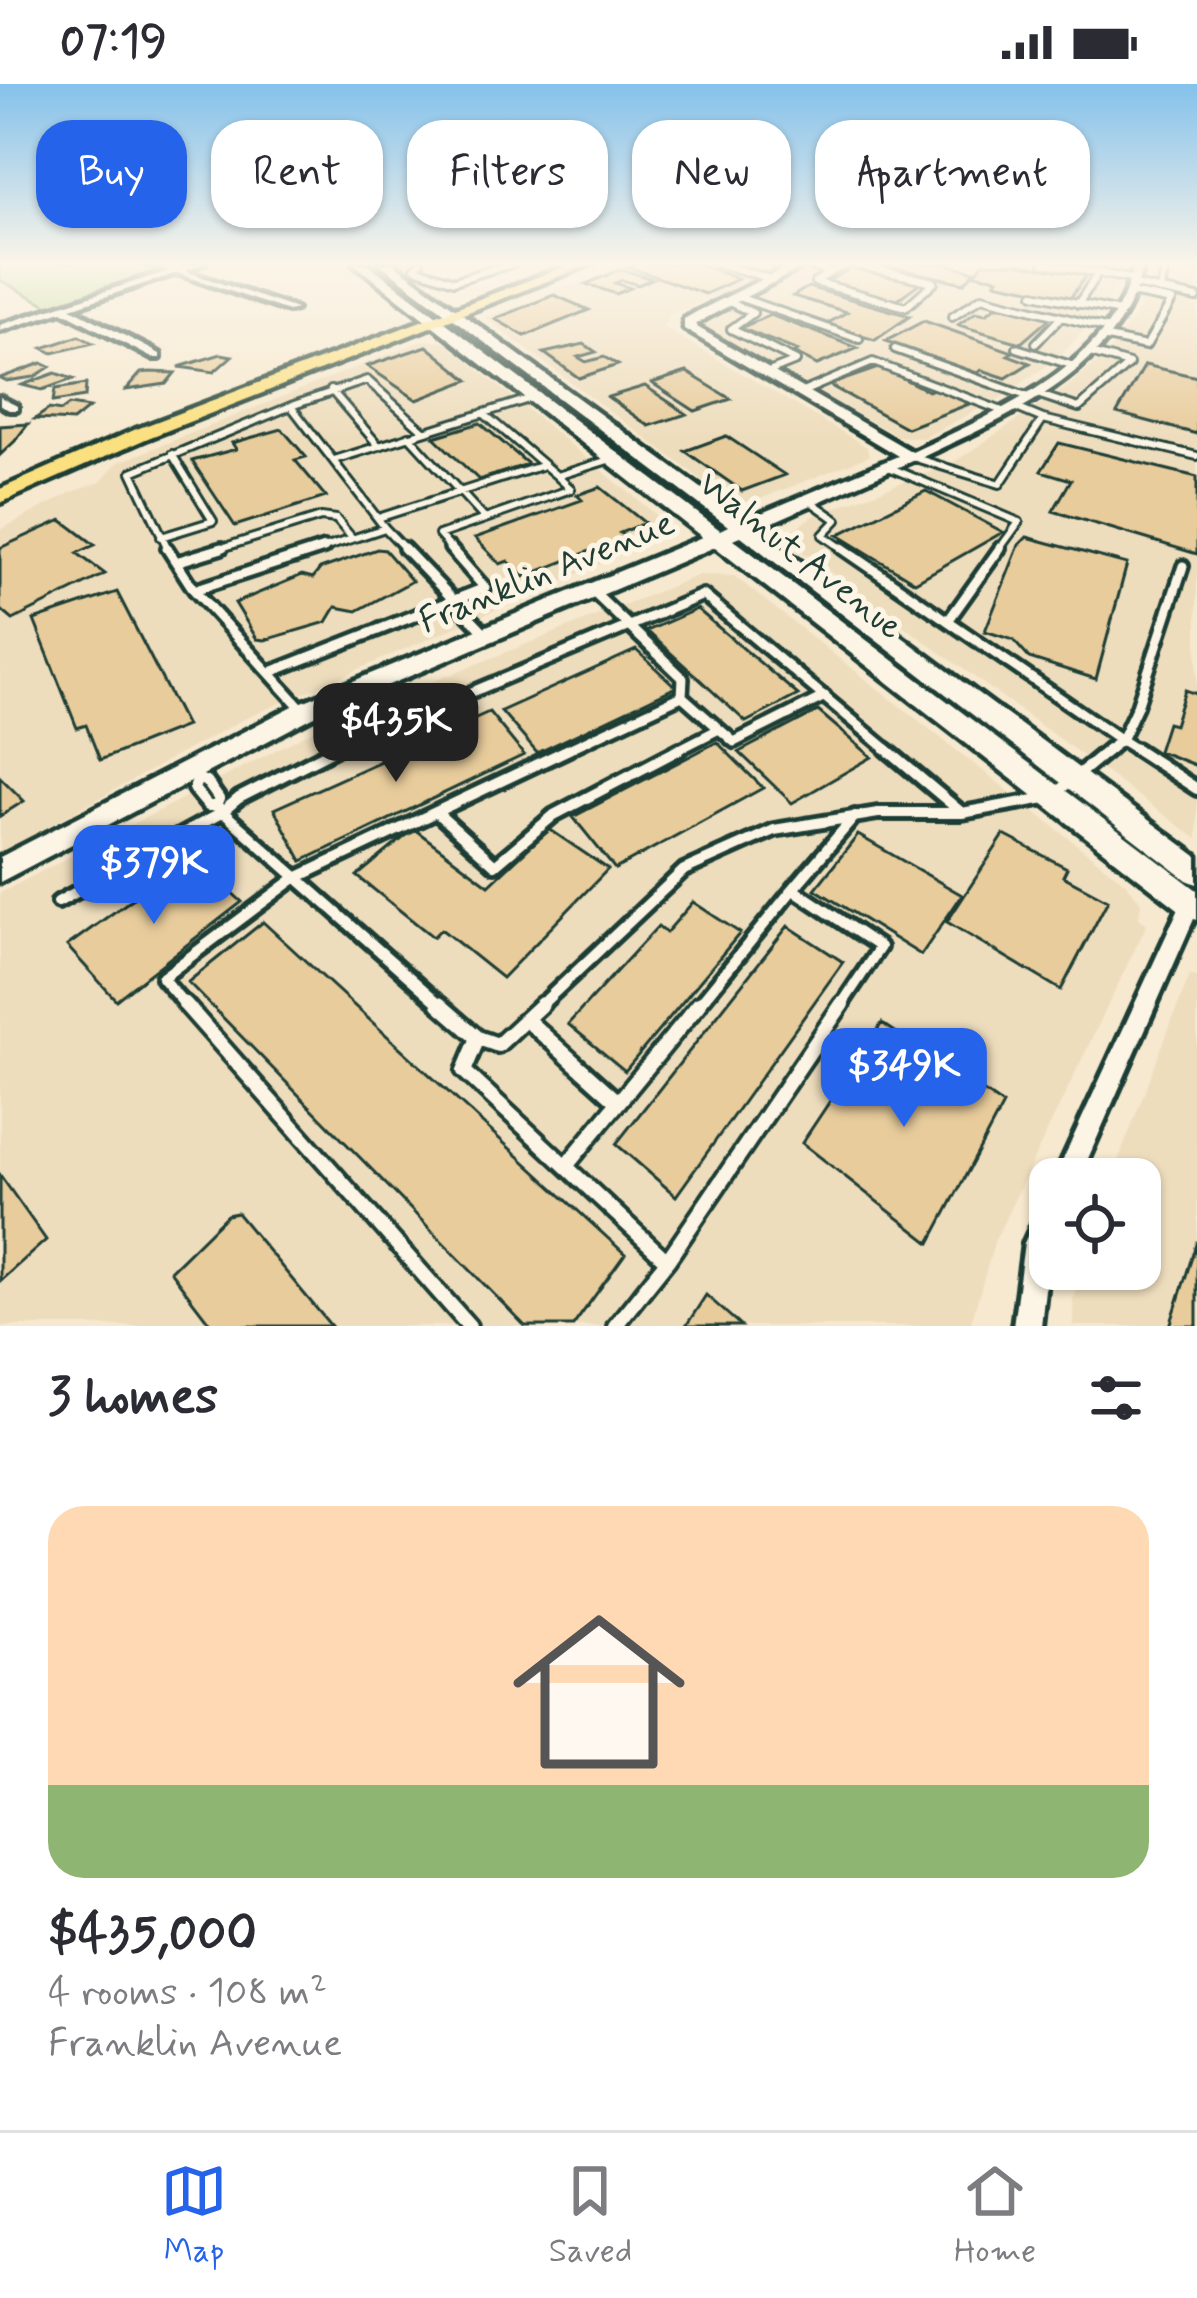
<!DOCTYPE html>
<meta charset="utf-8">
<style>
:root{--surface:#fff;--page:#f2f2f3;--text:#2b2b33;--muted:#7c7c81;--line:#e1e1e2;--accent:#2563eb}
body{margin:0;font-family:Mynerve,sans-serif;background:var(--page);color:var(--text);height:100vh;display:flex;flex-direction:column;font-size:45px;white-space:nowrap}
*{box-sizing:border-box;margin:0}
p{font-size:39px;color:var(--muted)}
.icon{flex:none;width:66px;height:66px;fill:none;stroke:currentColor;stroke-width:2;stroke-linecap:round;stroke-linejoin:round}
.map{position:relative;height:1242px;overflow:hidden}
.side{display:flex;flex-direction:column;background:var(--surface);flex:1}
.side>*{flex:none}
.hud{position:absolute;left:36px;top:36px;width:1125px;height:108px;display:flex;gap:24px}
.tools{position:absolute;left:1029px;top:1074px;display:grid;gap:24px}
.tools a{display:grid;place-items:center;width:132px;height:132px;border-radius:24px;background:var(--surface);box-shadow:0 3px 9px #0004;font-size:60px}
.price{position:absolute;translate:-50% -102px;padding:0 27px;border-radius:24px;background:var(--accent);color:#fff;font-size:39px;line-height:78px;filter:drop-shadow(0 3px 6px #0008)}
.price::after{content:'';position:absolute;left:50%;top:72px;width:36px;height:27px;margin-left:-18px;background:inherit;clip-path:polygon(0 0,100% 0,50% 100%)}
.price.current{background:#222;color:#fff}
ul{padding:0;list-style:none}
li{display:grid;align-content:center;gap:24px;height:636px;padding:0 48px}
li span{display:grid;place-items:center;height:372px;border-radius:36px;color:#555}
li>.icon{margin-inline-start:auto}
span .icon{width:216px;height:216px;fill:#fffc;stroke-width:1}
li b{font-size:51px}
h2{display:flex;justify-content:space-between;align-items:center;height:144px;padding:0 48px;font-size:51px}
.tag{padding:0 42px;border-radius:36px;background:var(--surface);box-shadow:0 3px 9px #0004;font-size:42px;line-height:108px}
.tag.current{background:var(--accent);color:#fff}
.status{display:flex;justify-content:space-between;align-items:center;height:84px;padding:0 60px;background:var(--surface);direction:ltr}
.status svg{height:33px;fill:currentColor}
.dock{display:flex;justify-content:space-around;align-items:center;height:168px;border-top:3px solid var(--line);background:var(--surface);font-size:33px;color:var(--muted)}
.dock a{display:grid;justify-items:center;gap:6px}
.dock .current{color:var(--accent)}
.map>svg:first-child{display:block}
.built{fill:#eeddbd}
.green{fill:#bbdc95;stroke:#6d8c64;stroke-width:3}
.building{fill:#e8cc9c;stroke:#1f3d34;stroke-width:3}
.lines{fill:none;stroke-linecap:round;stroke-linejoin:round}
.lane-far3-casing{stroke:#1f3d34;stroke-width:12}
.lane-far2-casing{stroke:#1f3d34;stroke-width:18}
.lane-far1-casing{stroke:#1f3d34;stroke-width:20}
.lane-casing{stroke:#1f3d34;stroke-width:22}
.street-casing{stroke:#1f3d34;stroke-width:10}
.secondary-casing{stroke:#1f3d34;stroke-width:9}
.primary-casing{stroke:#1f3d34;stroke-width:9}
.lane-far3{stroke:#fcf5e5;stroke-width:6}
.lane-far2{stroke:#fcf5e5;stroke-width:9}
.lane-far1{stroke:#fcf5e5;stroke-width:10}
.lane{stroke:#fcf5e5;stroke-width:14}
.street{fill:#fcf5e5;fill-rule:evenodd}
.secondary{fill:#fcf5e5;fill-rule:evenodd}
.primary{fill:#fbe080;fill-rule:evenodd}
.labels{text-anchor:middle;stroke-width:10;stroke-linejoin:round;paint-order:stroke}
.street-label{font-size:36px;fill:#1f3d34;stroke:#fcf5e5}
</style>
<div class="status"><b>07:19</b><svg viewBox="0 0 49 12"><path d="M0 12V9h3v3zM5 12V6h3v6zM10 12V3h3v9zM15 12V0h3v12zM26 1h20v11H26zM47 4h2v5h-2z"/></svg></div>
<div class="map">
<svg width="1197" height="1242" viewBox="0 0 1197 1242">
<rect width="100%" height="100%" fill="#f6e9cf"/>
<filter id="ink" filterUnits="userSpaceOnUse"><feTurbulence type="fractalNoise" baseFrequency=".00833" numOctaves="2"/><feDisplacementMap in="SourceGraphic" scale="24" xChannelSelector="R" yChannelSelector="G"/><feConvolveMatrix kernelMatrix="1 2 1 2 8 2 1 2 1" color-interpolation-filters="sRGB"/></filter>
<g filter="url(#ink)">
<path class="built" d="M 632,179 L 788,179 L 734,207 L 671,230 L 663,243 L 867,363 L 869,372 L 752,418 L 730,417 L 485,234 Z
M 818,179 L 1126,179 L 1106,221 L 1060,272 L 1001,314 L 923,354 L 897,352 L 701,243 Z
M 1156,179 L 1197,179 L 1197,755 L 787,457 L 789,448 L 815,431 L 951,380 L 1070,301 L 1108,269 L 1136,231 Z
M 424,256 L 445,258 L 676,447 L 242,636 L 0,769 L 0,446 L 70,409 L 101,398 L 117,379 Z
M 699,491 L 734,492 L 1126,799 L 1141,818 L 1139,834 L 1147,840 L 995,1156 L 970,1242 L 0,1242 L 0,809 L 322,642 Z
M 1190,890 L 1197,894 L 1197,1242 L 1074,1242 L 1073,1215 L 1080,1185 L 1140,1185 L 1140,1095 L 1111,1095 Z"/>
<path class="green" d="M 0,179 L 131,179 L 156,186 L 51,223 L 0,196 Z"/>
<path class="building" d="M 638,179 L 697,179 L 738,195 L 705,210 L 628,183 Z
M 872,179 L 942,179 L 975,187 L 964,199 Z
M 983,179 L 1015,179 L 1086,191 L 1071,213 L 995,198 L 998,194 L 975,190 Z
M 853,183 L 921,198 L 895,217 L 826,198 Z
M 621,185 L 652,195 L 638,201 L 622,196 L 615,199 L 630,204 L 616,210 L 586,200 Z
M 808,203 L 910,232 L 875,256 L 825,241 L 847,228 L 793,212 Z
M 554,211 L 589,226 L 525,252 L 495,235 Z
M 995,223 L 1009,223 L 1050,234 L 1021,259 L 958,241 L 976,228 L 986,230 Z
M 770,231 L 858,264 L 817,281 L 794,269 L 798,267 L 740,244 Z
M 924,237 L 1013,268 L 1008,271 L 1030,279 L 1006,294 L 982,286 L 977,289 L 886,257 Z
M 79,252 L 93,259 L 53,269 L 43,264 Z
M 584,260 L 596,268 L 578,273 L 586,278 L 604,273 L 618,281 L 579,294 L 544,269 Z
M 427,262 L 469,296 L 417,316 L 367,282 Z
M 221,270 L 232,272 L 214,288 L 179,283 Z
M 42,279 L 50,283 L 34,293 L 6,297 L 0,294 Z
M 1145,281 L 1197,293 L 1197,350 L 1117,329 Z
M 881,283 L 928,307 L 936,304 L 969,320 L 907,344 L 829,301 Z
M 687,288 L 731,315 L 695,327 L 652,299 Z
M 55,289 L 73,295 L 42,306 L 22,301 Z
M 141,289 L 150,288 L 175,289 L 166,300 L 126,306 Z
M 86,300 L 85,313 L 53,318 L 55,305 Z
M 645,302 L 687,330 L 649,342 L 608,313 Z
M 69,321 L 89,324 L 73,337 L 35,335 L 49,325 L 61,327 Z
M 480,339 L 528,380 L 479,396 L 434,353 Z
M 28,340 L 15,357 L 0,371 L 0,342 Z
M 282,345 L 306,373 L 295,376 L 326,413 L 235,442 L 192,377 L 236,365 L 232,359 Z
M 726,352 L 785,391 L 742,407 L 685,367 Z
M 1059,359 L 1197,393 L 1197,470 L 1053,427 L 1071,396 L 1041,387 Z
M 600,403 L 645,439 L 620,449 L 626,453 L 524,493 L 508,477 L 500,480 L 475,454 L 582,416 L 577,411 Z
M 926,407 L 1003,448 L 915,498 L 838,451 Z
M 62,436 L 95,461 L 77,469 L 105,490 L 13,536 L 0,525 L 0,464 Z
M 1027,453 L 1127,480 L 1096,595 L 1029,574 L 1013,556 L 985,547 L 1019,461 Z
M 377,465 L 385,466 L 412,497 L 357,527 L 336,523 L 327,538 L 265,556 L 257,555 L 235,519 L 302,491 L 313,494 L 320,485 Z
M 117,508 L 186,642 L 100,676 L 86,641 L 77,644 L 34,536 Z
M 697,525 L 798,611 L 746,638 L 647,547 Z
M 636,566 L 676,603 L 537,669 L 501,627 Z
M 1185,606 L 1197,610 L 1197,682 L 1158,667 L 1167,639 L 1174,641 Z
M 818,627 L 872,673 L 792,719 L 739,668 Z
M 489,628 L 524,671 L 302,777 L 274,725 Z
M 717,658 L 763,704 L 615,785 L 573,733 Z
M 0,693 L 24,717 L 0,732 Z
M 414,745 L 489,801 L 549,745 L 608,785 L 502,894 L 441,845 L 433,853 L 357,792 Z
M 858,751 L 962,811 L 921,871 L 815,805 Z
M 1004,751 L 1067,784 L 1063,792 L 1108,816 L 1061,906 L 947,838 Z
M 192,772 L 242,818 L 116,916 L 67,862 Z
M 693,818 L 740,849 L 625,987 L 568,940 L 658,842 L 666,849 Z
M 263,838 L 625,1170 L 573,1242 L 525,1242 L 188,898 Z
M 788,842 L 843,878 L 676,1112 L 616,1060 Z
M 882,939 L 1003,1021 L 930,1159 L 802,1059 Z
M 0,1091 L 46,1156 L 0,1197 Z
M 237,1129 L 331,1242 L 212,1242 L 170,1187 L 227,1131 Z
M 1197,1157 L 1197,1242 L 1170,1242 Z
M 706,1211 L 741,1242 L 686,1242 Z"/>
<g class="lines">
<defs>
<path id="lane-far3" d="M 420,179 L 415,184 L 454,197 L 514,179
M 717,179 L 774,196
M 774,179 L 795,184
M 1044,179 L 1136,196
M 802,180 L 831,188 L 815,198
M 831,188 L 848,179 L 934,198
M 815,198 L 906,223 L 934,198
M 1134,201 L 1197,214
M 1160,207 L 1167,179
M 1034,210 L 1120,228
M 738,213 L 859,255
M 729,218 L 753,229 L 731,245 L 796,277 L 766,289
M 1078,220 L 1095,194
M 952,233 L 982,213 L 1109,245
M 1102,253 L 1146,262 L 1172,217 L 1131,209
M 1036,259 L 1061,233
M 1017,264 L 1071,281
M 895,265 L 1029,313
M 331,306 L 379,362
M 800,309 L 873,278 L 1005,328
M 1034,309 L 1079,324 L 1129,280 L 1087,268
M 291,322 L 367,296 L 424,347
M 1014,323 L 1043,335 L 1197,372
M 483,329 L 557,392
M 409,352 L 485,435
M 912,373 L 1000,400 L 1043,335
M 334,376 L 532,314
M 891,384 L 1019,438 L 998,467
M 810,417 L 837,436 L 823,451 L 846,467
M 378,434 L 544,381
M 161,453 L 213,437 L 172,370
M 169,467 L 132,388 L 291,322 L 385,444
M 212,467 L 321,433 L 336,435 L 352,454
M 315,467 L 385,444 L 407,467
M 453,467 L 439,451 L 571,405 L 557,392 L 615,374"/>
<path id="lane-far2" d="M 167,464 L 194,506
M 404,464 L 485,549
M 842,464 L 1121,656 L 1106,668
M 176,478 L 222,464
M 591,506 L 683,594 L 682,612
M 948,537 L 1000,464
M 271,588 L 485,504 L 450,464
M 304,627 L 194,506 L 324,464
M 329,668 L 703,511 L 890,668
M 562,668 L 682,612 L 734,658 L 825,612
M 674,668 L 719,645
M 1140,668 L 1121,656 L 1137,622 L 1183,482"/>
<path id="lane-far1" d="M 886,665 L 962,729
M 1136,665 L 1197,705
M 196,694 L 207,698 L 219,715 L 216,722
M 197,696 L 194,705 L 208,722 L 216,722 L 443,923
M 436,728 L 495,781 L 554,731 L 680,665
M 58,818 L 221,729 L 239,714 L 335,665
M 187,923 L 162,894 L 294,795 L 569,665
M 539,923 L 684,786 L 774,746 L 878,729 L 962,729 L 1051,713 L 1109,665
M 697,923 L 793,805
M 840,923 L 880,863 L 793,805 L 855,732"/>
<path id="lane" d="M 185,920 L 469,1242
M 439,920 L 478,954 L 498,961 L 542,920
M 528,937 L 618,1018
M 478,954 L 464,987 L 667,1177
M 566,1082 L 699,920
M 615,1242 L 667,1177 L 842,920"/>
<path id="street" d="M 150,179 C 159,179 165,181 173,183 C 183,184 194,179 204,179 L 185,187 L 296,225 L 288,227 L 177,189 L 71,224 L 160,270 L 160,274 L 152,274 L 62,227 L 0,247 L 0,241 L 168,187 Z
M 1135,179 L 1143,179 C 1140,191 1137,204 1132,215 C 1095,299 994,339 916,376 L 908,376 L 908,370 C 981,336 1087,293 1123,214 C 1128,203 1131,190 1135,179 Z
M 0,313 L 17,322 L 17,326 L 9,326 L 0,321 Z
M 1191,810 L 1197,813 L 1197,828 L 1079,1095 L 1054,1095 L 1184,813 Z
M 1050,1118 L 1050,1160 L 1041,1242 L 1013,1242 L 1024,1159 L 1041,1122 Z"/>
<path id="secondary" d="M 353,179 L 367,179 L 720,446 L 728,442 L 379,179 L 393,179 L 745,436 L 898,372 L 684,245 L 684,235 L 698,227 L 795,179 L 810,179 L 708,233 L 696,240 L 697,243 L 921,373 L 757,445 L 1197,772 L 1197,800 L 1187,796 L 741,452 L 733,455 L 1197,806 L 1197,836 L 1187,832 L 715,463 L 313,633 L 0,798 L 0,773 L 295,621 L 702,453 Z"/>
<path id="primary" d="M 574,179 L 593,179 L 148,354 L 0,419 L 0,405 L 134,346 Z"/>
</defs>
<use href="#lane-far3" class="lane-far3-casing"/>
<use href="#lane-far2" class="lane-far2-casing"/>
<use href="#lane-far1" class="lane-far1-casing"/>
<use href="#lane" class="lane-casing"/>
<use href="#street" class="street-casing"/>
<use href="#secondary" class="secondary-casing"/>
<use href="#primary" class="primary-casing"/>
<use href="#lane-far3" class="lane-far3"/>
<use href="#lane-far2" class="lane-far2"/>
<use href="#lane-far1" class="lane-far1"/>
<use href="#lane" class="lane"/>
<use href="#street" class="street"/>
<use href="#secondary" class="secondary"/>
<use href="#primary" class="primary"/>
</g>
</g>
<linearGradient id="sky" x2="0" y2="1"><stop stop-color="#84c1eb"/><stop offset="0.51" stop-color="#fbf5e9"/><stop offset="1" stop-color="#fbf5e9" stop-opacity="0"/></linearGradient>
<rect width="1197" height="353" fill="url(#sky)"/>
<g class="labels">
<g class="street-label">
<text transform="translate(802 470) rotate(38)" y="13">Walnut Avenue</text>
<text transform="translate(546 486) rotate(-22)" y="13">Franklin Avenue</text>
</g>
</g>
</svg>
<div class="tools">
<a><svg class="icon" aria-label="locate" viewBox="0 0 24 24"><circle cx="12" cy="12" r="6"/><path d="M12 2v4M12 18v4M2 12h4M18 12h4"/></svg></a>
</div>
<b class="price current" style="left:396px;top:701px">$435K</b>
<b class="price" style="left:154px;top:843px">$379K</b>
<b class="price" style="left:904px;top:1046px">$349K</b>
<div class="hud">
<a class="tag current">Buy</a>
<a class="tag">Rent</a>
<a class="tag">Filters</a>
<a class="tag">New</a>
<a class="tag">Apartment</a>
</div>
</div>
<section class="side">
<h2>3 homes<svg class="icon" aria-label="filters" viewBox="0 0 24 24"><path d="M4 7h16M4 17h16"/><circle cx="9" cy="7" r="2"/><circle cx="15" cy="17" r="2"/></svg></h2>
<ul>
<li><span style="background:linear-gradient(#ffd9b3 75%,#8fb573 0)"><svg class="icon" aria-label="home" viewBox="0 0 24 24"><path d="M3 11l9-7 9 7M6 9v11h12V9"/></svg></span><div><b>$435,000</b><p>4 rooms · 108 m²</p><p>Franklin Avenue</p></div></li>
</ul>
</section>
<nav class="dock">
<a class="current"><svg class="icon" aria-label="map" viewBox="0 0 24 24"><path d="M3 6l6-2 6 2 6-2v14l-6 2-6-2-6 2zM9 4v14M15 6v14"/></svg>Map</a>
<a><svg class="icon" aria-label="saved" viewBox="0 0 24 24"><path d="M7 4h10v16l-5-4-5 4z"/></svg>Saved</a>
<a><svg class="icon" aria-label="home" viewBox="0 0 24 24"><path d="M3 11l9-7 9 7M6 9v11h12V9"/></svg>Home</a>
</nav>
